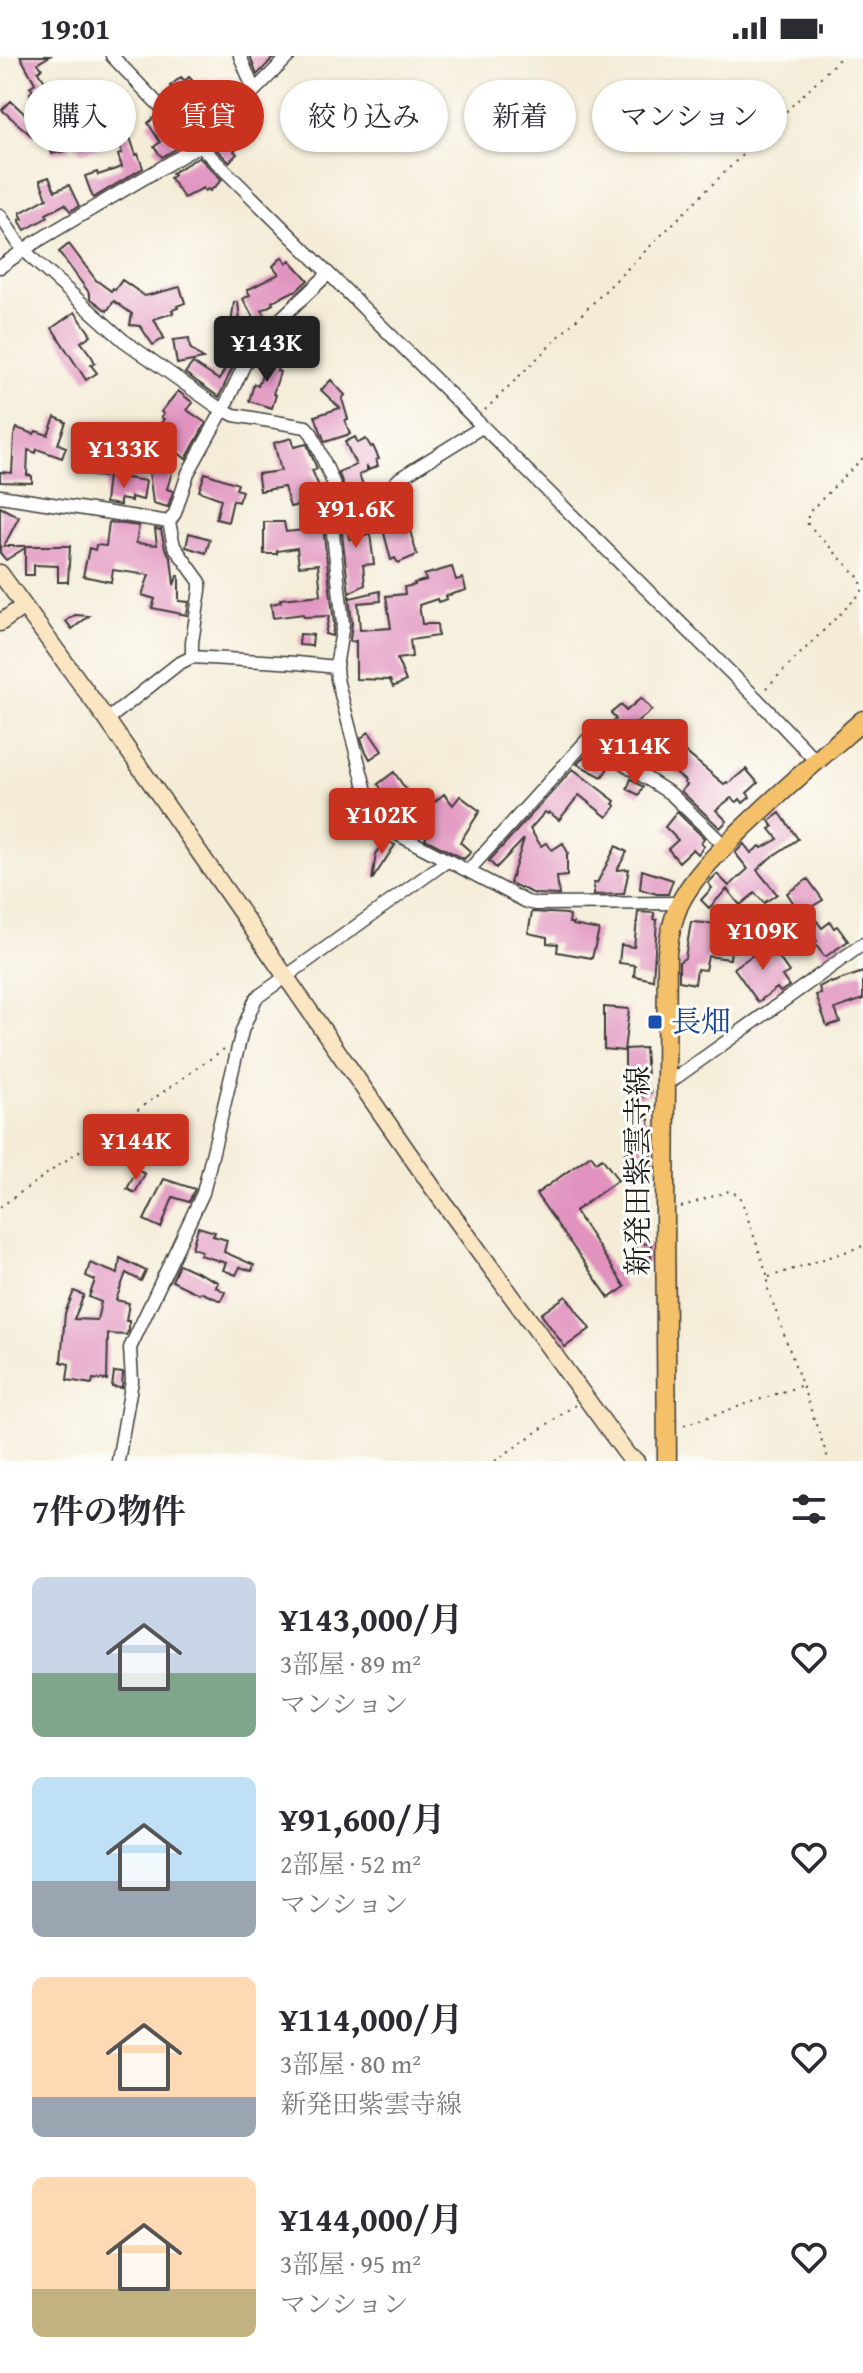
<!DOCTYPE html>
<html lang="ja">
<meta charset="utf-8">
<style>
:root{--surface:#fff;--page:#f2f2f3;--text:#2b2b33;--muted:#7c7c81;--accent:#c8321e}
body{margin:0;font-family:"Gentium Book Plus","Noto Serif JP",serif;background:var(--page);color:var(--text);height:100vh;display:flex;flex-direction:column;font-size:30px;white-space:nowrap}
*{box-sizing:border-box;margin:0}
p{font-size:26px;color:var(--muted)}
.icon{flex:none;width:44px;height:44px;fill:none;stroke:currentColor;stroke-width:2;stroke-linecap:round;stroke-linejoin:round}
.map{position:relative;height:1405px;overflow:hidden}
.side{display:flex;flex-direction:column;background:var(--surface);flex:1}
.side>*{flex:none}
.guide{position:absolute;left:24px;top:24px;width:816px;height:72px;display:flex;gap:16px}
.price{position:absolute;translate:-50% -68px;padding:0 18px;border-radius:8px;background:var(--accent);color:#fff;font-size:26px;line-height:52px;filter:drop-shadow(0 2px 4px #0008)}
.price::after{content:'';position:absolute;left:50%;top:48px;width:24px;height:18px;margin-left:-12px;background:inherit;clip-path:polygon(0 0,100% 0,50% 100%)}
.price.current{background:#222;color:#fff}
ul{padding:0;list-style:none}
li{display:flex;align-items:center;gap:24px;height:200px;padding:0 32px}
li span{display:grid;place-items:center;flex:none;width:224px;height:160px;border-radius:12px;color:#555}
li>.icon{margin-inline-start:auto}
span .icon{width:96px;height:96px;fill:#fffc;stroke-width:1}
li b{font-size:34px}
h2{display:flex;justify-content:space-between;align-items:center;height:96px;padding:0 32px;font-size:34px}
.chip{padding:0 28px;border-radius:36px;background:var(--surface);box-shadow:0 2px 6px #0004;font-size:28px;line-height:72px}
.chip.current{background:var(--accent);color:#fff}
.status{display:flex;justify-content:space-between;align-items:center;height:56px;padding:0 40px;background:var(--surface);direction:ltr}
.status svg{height:22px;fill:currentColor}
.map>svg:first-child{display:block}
.building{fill:#e192bf}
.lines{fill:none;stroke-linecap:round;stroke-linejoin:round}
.street-casing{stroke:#3c3b38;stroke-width:15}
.secondary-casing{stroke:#3c3b38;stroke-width:19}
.primary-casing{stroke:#3c3b38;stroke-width:21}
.path{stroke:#3c3b38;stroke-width:2;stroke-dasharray:2 6;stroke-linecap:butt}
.street{stroke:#fff;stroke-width:12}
.secondary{stroke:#fbe6c3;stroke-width:16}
.primary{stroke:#f4c16a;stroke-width:18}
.transit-dot{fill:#1a4fb4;stroke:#fdfcf7;stroke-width:3}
.labels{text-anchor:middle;stroke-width:6;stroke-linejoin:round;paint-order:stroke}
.transit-label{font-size:30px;fill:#164399;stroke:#fdfcf7;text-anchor:start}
.street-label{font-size:30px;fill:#1c1c1c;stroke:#fdfcf7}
</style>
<div class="status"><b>19:01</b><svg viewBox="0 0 49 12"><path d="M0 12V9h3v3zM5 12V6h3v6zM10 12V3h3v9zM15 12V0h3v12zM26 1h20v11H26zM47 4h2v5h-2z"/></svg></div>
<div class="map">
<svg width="863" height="1405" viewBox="0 0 863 1405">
<rect width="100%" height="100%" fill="#fdfcf7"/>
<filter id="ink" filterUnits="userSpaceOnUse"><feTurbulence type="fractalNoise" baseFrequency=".0125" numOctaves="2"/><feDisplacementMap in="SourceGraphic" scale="16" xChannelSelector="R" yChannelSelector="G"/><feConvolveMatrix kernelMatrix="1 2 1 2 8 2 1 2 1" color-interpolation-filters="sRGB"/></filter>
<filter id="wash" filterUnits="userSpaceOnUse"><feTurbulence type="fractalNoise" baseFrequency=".006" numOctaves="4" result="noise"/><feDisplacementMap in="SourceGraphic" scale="32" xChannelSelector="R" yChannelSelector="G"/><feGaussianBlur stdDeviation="1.8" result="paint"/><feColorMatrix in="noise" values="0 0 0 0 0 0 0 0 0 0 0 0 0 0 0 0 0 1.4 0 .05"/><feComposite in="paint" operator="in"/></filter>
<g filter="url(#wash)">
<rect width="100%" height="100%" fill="#f4ecd7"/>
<g id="blocks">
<path class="building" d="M 20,0 L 50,0 L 38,7 L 42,13 L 38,16 L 64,51 L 102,44 L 99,40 L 107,34 L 130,64 L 125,67 L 136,99 L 138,98 L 143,112 L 93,142 L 85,120 L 97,116 L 98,119 L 122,111 L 118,99 L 122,97 L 118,83 L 123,81 L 110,64 L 93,68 L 99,92 L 81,96 L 42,45 L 38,48 L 30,37 L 33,35 L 30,31 L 35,27 Z
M 250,0 L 275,0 L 257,19 Z
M 181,21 L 185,25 L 189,21 L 207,41 L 211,37 L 223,49 L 200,72 L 197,69 L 195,71 L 168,43 L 176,36 L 170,30 Z
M 11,45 L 29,62 L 30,61 L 42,70 L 33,81 L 2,54 Z
M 155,61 L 174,82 L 171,84 L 177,92 L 162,101 L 154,91 L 160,86 L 148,67 Z
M 46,73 L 71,94 L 52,98 Z
M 228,82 L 237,92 L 234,95 L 237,98 L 229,106 L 215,92 Z
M 199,101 L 222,124 L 210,135 L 208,133 L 205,135 L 203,132 L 184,142 L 170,122 L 174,119 L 172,117 Z
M 49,121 L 55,135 L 69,129 L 79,150 L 70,155 L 65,148 L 46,158 L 48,161 L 25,174 L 19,164 L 23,163 L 20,157 L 47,142 L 40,124 Z
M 69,188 L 96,224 L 111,235 L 113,232 L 115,234 L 122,224 L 145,240 L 180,231 L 185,247 L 177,250 L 178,252 L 172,254 L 173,257 L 154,263 L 164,282 L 153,289 L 140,270 L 130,269 L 132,258 L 114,245 L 107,255 L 90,242 L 90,238 L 59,196 Z
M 282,201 L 287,207 L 290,204 L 308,224 L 295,236 L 294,235 L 272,246 L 273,248 L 262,254 L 267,263 L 257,268 L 243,243 L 250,239 L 247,234 L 279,218 L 273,210 Z
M 234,246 L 238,246 L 242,285 L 221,287 L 218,270 L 231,269 Z
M 75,256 L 91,279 L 81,286 L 92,301 L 95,307 L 91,309 L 97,317 L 86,324 L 52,272 Z
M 189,282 L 190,292 L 203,303 L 177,308 L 173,284 Z
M 270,299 L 281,302 L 277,315 L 280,316 L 273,338 L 276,339 L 272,352 L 249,345 L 254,328 L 258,330 Z
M 232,300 L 237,302 L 219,341 L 185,317 L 193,307 L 219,324 Z
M 331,324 L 345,339 L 342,343 L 348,363 L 345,364 L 350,378 L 325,386 L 315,360 L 340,352 L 321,334 Z
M 178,335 L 193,347 L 187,354 L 206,367 L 186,403 L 153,377 L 164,363 L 161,361 L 164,358 L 161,356 Z
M 55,361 L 66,366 L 58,388 L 66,391 L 62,402 L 37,393 L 36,397 L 28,394 L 27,419 L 32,420 L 32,427 L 0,426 L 0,416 L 12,417 L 14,380 L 17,372 L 34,378 L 36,375 L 48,379 Z
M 355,381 L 358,387 L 366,383 L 371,391 L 373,390 L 379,403 L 376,404 L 378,410 L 369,414 L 367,410 L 367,415 L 359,419 L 364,431 L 347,438 L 338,416 L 356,409 L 345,386 Z
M 292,382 L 294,391 L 307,388 L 317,413 L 312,414 L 325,445 L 303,456 L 303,448 L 290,451 L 284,431 L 260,435 L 258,422 L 258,418 L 281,415 L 274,387 Z
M 93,404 L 106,406 L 104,421 L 92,420 Z
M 153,404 L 174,409 L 167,433 L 173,435 L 168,451 L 153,447 L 149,416 Z
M 205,417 L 238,428 L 236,433 L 242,435 L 238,446 L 233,444 L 228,466 L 216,463 L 221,443 L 199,435 Z
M 108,419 L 146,425 L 143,444 L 131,441 L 131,445 L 120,443 L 120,449 L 105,447 Z
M 400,435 L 407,449 L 390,458 L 386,449 Z
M 0,451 L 19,461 L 4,490 L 70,490 L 68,526 L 58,526 L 58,510 L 34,509 L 34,519 L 25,519 L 25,492 L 6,504 L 0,497 Z
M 325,457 L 324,479 L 334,568 L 332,580 L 325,578 L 329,560 L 304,561 L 303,558 L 273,562 L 271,548 L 281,546 L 280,543 L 321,539 L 318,508 L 299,510 L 297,492 L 277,495 L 277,498 L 264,498 L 264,466 L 284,466 L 286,476 L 304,474 L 303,459 Z
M 367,457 L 369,468 L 348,478 L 349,483 L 370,478 L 374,508 L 363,509 L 365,529 L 349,537 L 342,478 L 343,458 Z
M 109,466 L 139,470 L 136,487 L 157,489 L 155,473 L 161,474 L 165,492 L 171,502 L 174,529 L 177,520 L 179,520 L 179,545 L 189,546 L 187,559 L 152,552 L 155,543 L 142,539 L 149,519 L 113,514 L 111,526 L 83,520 L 89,492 L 95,494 L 96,489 L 106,490 Z
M 408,468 L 417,499 L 398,507 L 395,502 L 391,504 L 384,477 Z
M 189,477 L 210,483 L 206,497 L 186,491 Z
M 452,511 L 456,524 L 463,522 L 466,534 L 446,540 L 447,543 L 438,546 L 437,543 L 419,549 L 422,568 L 437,568 L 438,580 L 410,584 L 412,601 L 397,603 L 406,625 L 393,631 L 390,624 L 356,623 L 356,585 L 351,586 L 350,584 L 352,567 L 349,540 L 351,542 L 380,535 L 381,545 L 358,547 L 360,574 L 391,572 L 386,540 L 405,538 L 404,531 L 415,529 L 414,527 L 426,524 L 424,519 Z
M 75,559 L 89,560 L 72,573 L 66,565 Z
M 300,578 L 313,579 L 312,590 L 299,589 Z
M 641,642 L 652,654 L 623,678 L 643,696 L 647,690 L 649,692 L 656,683 L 673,696 L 678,690 L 724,728 L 727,726 L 728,728 L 746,713 L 758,727 L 747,737 L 750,741 L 743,747 L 740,743 L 737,746 L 731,742 L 716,754 L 727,765 L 720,772 L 681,735 L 687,729 L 684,727 L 685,725 L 661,704 L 652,711 L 649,708 L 647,712 L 593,677 L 599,670 L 602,674 L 616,663 L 611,657 L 621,649 L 626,655 Z
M 369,676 L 382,695 L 370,703 L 365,694 L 361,682 Z
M 589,696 L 610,709 L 602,721 L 577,708 Z
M 573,713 L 615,745 L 613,748 L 616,750 L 607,761 L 579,739 L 559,764 L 549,756 L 548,758 L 545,756 L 530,773 L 541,790 L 546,787 L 552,794 L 563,787 L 568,797 L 567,798 L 567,820 L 557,821 L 559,839 L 535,838 L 510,827 L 524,783 L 496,812 L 489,805 Z
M 394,716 L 411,741 L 407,771 L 404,766 L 403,771 L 382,760 L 381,756 L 381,754 L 397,755 L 378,728 Z
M 631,723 L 643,731 L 639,739 L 627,733 Z
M 444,738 L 453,749 L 460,740 L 480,755 L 460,786 L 471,796 L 464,803 L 425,783 L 431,771 L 420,758 Z
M 677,756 L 704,782 L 701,787 L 704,790 L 698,798 L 693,793 L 679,806 L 668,793 L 678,784 L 665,771 Z
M 780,757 L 798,783 L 770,802 L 757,814 L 777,838 L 764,847 L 755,837 L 740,849 L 727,833 L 709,852 L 701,844 L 712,832 L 708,827 L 717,818 L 729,830 L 748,813 L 735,797 L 744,788 L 751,797 L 760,790 L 762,792 L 778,783 L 770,773 L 773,771 L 769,765 Z
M 351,761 L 352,763 L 356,762 L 360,771 L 347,775 L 342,765 Z
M 386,784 L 395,789 L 372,824 L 376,798 Z
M 616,790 L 627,796 L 617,814 L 629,813 L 624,838 L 594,839 L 594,827 L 597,827 Z
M 642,814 L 673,824 L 668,838 L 657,838 L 640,833 Z
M 808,823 L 823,844 L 808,853 L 822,872 L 830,866 L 834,872 L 837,870 L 848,885 L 825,901 L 814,887 L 817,885 L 793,854 L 796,851 L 787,837 Z
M 532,856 L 567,858 L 570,860 L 569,867 L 573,867 L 573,869 L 599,874 L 592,902 L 557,896 L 558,888 L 547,887 L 547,881 L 528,877 Z
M 638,856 L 654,857 L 654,863 L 657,864 L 653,924 L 634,920 L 635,909 L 619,907 L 621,889 L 634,891 Z
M 691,866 L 733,869 L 730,903 L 708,900 L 705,914 L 697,913 L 695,928 L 679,925 L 679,906 L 685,902 Z
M 764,886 L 769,893 L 772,892 L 789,916 L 782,920 L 789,930 L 780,936 L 777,932 L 758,946 L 734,912 L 753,899 L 751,895 Z
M 863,916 L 863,943 L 835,953 L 840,966 L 827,970 L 816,939 L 821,938 L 819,931 L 830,925 L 831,927 Z
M 604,951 L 629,953 L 624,995 L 604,993 Z
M 645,992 L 647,1021 L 643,1021 L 651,1036 L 637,1043 L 635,1038 L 631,1040 L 625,1028 L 625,993 Z
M 638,1063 L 649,1063 L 652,1112 L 625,1113 L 625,1097 L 629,1097 L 628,1069 L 638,1068 Z
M 591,1099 L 596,1106 L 602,1102 L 618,1124 L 575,1155 L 625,1231 L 609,1242 L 536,1138 Z
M 137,1114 L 145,1118 L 135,1137 L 127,1133 Z
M 164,1123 L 195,1133 L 189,1146 L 173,1141 L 161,1172 L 144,1164 Z
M 198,1171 L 215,1176 L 213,1180 L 227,1184 L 224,1196 L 254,1209 L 252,1215 L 240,1211 L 236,1219 L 223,1214 L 226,1207 L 200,1199 L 202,1195 L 192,1192 Z
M 636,1187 L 651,1188 L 651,1207 L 636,1206 Z
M 120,1202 L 146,1215 L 141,1225 L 126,1217 L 116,1244 L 129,1247 L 126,1265 L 129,1265 L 129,1274 L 126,1279 L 108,1278 L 107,1324 L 93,1323 L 92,1328 L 67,1324 L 69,1308 L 61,1306 L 65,1257 L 74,1235 L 84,1239 L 74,1263 L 97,1264 L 101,1246 L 89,1241 L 95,1224 L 86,1220 L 90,1207 L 118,1218 Z
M 179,1208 L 218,1226 L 216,1231 L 225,1236 L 221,1245 L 200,1236 L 199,1238 L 172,1225 Z
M 566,1240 L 590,1273 L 565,1291 L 541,1258 Z
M 114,1316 L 123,1317 L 122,1332 L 112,1331 Z"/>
</g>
</g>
<g filter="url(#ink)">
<use href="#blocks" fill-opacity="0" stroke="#3c3b38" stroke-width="2"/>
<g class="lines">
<defs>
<path id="street" d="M 112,0 L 156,46 L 756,642 L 816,705
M 240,0 L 254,34
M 0,159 L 18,187 L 35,205 L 123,284 L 216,350 L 234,359 L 306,371 L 312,378 L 335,431 L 333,478 L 343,568 L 336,611 L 337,623 L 374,766 L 527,846 L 537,848 L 680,847
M 0,211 L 34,187 L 200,89 L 289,0
M 0,440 L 169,466
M 336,449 L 374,448 L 400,422 L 482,371
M 192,601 L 192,586 L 200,534 L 200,526 L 174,490 L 169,466 L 175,457 L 188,417 L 223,354 L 247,303 L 275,268 L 328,218
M 107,664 L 178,608 L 192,601 L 297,607 L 336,611
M 468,815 L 587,684 L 671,738 L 725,790
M 667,1028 L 863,888
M 118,1405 L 132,1325 L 130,1292 L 203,1137 L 242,975 L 256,942 L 447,805"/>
<path id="secondary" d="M 0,517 L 107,664 L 433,1132 L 628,1400 L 636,1405
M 0,567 L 24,550"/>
<path id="primary" d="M 667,1405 L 665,1156 L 667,897 C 669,880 672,865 679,849 C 692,822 717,798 738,777 C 778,738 821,701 863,664"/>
</defs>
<use href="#street" class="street-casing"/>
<use href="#secondary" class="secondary-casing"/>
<use href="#primary" class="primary-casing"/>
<path class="path" d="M 485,354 L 842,0
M 766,632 L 862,536 L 861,524 L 806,466 L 810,455 L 863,402
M 0,1151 L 224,993
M 681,1151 L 729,1135 L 740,1140 L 768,1221 L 768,1233 L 829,1405
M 769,1221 L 863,1190
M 684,1369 L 803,1329
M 495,1405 L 575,1349"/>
<use href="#street" class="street"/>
<use href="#secondary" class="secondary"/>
<use href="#primary" class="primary"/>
</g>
</g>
<rect class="transit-dot" x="647" y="958" width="16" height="16" rx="4"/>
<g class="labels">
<g class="transit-label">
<text x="671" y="976">長畑</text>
</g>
<g class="street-label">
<text transform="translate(638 1115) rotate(-90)" y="10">新発田紫雲寺線</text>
</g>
</g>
</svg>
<b class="price current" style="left:267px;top:328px">¥143K</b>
<b class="price" style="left:124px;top:434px">¥133K</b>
<b class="price" style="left:356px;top:494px">¥91.6K</b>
<b class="price" style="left:635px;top:731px">¥114K</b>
<b class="price" style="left:382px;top:800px">¥102K</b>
<b class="price" style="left:763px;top:916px">¥109K</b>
<b class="price" style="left:136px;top:1126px">¥144K</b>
<div class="guide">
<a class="chip">購入</a>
<a class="chip current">賃貸</a>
<a class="chip">絞り込み</a>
<a class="chip">新着</a>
<a class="chip">マンション</a>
</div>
</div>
<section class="side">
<h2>7件の物件<svg class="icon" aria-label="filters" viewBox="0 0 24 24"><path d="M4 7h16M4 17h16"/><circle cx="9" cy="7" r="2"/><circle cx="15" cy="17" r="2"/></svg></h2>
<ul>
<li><span style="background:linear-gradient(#c9d6e8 60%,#7fa58c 0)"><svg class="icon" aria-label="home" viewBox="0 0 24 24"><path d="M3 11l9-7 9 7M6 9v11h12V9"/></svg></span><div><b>¥143,000/月</b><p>3部屋 · 89 m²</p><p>マンション</p></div><svg class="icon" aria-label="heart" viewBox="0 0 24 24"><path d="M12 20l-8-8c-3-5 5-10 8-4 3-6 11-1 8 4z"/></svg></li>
<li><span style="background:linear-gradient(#bfe0f5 65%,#9aa5b1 0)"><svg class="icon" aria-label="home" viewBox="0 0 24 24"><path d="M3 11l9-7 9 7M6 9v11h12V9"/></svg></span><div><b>¥91,600/月</b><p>2部屋 · 52 m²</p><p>マンション</p></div><svg class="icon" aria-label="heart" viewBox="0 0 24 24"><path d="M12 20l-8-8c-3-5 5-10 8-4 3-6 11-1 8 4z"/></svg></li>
<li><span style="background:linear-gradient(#ffd9b3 75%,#9aa5b1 0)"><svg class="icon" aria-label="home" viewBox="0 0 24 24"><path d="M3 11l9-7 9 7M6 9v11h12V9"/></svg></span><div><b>¥114,000/月</b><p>3部屋 · 80 m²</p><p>新発田紫雲寺線</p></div><svg class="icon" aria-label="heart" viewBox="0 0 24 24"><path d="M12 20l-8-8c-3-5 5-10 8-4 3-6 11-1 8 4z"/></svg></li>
<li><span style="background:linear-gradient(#ffd9b3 70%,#c2b280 0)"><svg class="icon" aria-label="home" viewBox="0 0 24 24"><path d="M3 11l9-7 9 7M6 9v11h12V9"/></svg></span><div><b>¥144,000/月</b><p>3部屋 · 95 m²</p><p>マンション</p></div><svg class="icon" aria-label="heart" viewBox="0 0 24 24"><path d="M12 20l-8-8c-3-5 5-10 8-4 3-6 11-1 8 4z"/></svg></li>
</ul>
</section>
